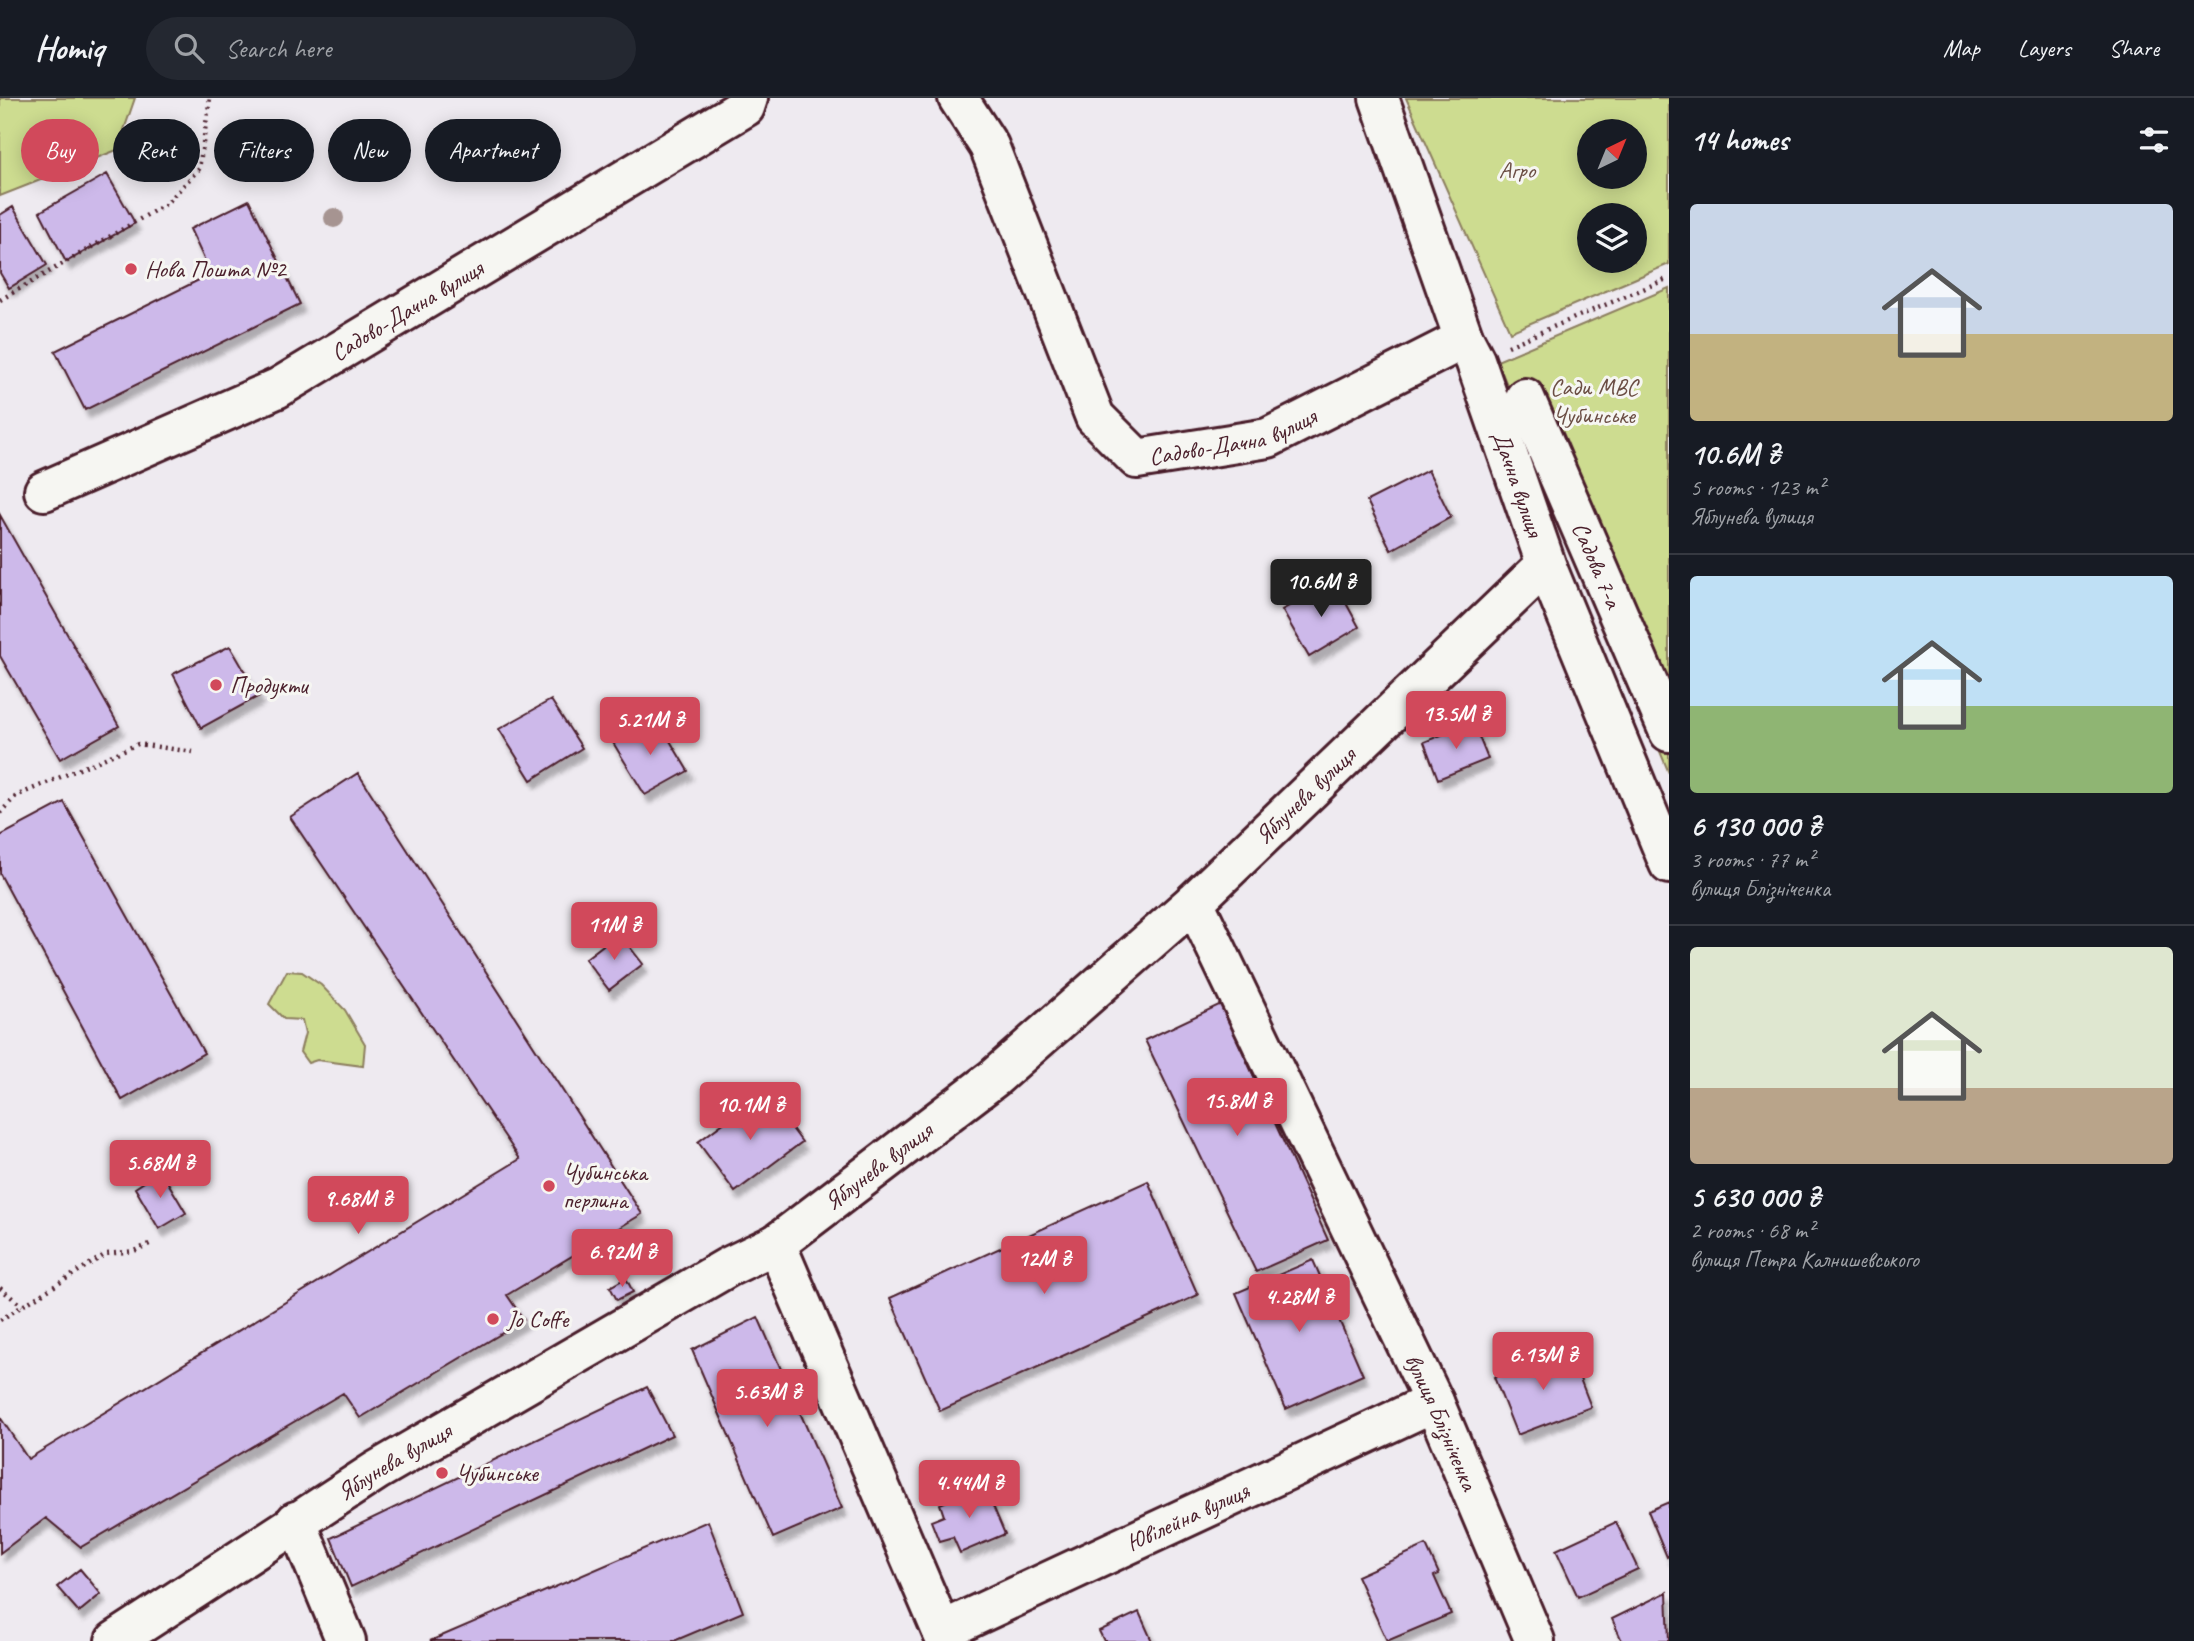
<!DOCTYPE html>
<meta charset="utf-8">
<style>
:root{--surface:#171b24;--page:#242831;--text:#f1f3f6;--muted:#9ea1a6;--line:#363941;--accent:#d1495b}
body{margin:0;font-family:Caveat,sans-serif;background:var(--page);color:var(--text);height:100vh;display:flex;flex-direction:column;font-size:26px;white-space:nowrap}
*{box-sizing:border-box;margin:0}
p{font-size:23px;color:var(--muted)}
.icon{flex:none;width:38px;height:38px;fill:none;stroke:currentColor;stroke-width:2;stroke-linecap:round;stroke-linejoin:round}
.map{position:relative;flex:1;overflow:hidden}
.details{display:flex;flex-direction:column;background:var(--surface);width:525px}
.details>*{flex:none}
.hud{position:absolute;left:21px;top:21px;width:665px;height:63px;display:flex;gap:14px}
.needle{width:46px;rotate:43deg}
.controls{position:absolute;left:1577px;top:21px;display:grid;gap:14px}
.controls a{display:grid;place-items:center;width:70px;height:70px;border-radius:50%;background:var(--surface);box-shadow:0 4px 18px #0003;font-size:35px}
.price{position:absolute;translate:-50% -60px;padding:0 16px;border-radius:7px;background:var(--accent);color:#fff;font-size:23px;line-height:46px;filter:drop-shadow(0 2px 4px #0008)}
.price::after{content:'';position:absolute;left:50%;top:42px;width:21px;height:16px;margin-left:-10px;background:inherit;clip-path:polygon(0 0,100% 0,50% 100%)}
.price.on{background:#222;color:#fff}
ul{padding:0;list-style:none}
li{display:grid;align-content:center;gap:14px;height:371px;padding:0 21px}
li+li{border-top:2px solid var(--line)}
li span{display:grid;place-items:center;height:217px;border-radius:7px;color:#555}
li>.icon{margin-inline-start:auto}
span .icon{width:126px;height:126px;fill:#fffc;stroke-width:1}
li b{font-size:30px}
h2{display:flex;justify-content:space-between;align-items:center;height:84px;padding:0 21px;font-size:30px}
.tag{padding:0 24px;border-radius:32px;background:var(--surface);box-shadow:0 4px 18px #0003;font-size:24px;line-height:63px}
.tag.on{background:var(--accent);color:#fff}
header{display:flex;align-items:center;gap:42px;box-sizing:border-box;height:98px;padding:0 35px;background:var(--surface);border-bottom:2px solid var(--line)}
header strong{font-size:33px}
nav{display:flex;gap:38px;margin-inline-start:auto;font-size:24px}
.search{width:490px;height:63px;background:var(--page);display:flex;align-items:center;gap:18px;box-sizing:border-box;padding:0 24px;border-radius:38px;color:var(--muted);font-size:26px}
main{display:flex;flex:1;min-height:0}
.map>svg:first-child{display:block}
.green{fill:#cddc90;stroke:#8c7e5e;stroke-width:2;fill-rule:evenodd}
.building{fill:#cdb9ea;stroke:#4a1f2b;stroke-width:2;filter:url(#shadow)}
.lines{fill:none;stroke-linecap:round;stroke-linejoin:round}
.minor-casing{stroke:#4a1f2b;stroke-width:44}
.path{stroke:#4a1f2b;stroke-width:4.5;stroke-dasharray:2 5;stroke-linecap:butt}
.minor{stroke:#f6f6f2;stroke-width:38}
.tree{fill:#a69491}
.poi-dot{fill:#d1495b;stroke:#f6f6f2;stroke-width:2.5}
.labels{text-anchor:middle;stroke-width:6;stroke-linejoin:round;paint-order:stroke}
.park-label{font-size:24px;fill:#6b4e44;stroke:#f6f6f2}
.poi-label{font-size:24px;fill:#4a1f2b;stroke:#f6f6f2;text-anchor:start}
.street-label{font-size:24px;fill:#4a1f2b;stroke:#f6f6f2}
</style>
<header>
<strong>Homiq</strong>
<div class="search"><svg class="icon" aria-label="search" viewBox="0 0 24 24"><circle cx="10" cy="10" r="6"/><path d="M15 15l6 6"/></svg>Search here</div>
<nav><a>Map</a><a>Layers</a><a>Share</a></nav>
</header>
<main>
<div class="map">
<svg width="1669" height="1543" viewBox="0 0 1669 1543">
<defs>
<filter id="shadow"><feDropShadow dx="4.5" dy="8" stdDeviation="2" flood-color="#0004"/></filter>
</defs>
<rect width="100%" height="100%" fill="#eeeaf0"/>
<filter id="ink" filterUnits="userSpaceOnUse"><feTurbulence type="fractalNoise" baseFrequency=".0143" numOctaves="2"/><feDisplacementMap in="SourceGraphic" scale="14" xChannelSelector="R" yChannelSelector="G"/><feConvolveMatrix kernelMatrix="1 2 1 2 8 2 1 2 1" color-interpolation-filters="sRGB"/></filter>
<g filter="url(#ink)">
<path class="green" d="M 0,0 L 135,0 L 117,52 L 0,98 Z
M 1406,0 L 1669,0 L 1669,166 L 1510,234 ZM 1634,33 L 1634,79 L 1589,79 L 1589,33 ZM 1634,117 L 1634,163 L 1589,163 L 1589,117 Z
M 1669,190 L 1669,675 L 1497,263 Z
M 287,873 L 302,874 L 321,887 L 345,912 L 365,946 L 363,968 L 317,962 L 308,965 L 300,954 L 305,935 L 302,922 L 284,921 L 269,906 Z"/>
<path class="building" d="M 107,76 L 135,125 L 66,164 L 40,114 Z
M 249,102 L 300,206 L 85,312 L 55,253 L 211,176 L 190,131 Z
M 13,109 L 47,167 L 9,190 L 0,175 L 0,117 Z
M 1428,372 L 1451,419 L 1391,452 L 1367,403 Z
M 0,417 L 119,628 L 60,661 L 0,558 Z
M 1334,483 L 1359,529 L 1309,559 L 1282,512 Z
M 230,548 L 259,598 L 201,630 L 173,576 Z
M 551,602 L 582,650 L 531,682 L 499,631 Z
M 657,621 L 688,673 L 645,697 L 612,643 Z
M 1473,624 L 1488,661 L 1438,681 L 1424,644 Z
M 358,675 L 642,1116 L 507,1197 L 524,1222 L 360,1320 L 343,1295 L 81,1449 L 46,1420 L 0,1455 L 0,1319 L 28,1361 L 520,1061 L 290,719 Z
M 64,704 L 204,955 L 122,1002 L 0,776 L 0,738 Z
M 619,835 L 643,866 L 609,892 L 585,861 Z
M 1221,906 L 1328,1142 L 1256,1174 L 1145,942 Z
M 765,994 L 802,1044 L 735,1094 L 698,1044 Z
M 161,1073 L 186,1115 L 159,1131 L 135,1090 Z
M 1148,1083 L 1198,1197 L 940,1313 L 890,1200 Z
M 1313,1162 L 1363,1277 L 1286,1311 L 1236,1195 Z
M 626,1180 L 633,1194 L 617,1202 L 610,1189 Z
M 758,1219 L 842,1410 L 773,1440 L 692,1252 Z
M 1568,1250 L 1591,1309 L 1517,1337 L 1494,1279 Z
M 647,1289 L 672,1337 L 351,1489 L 331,1440 Z
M 984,1387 L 1005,1436 L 960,1455 L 953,1439 L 939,1443 L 931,1423 L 944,1418 L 940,1406 Z
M 1669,1404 L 1669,1458 L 1667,1459 L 1648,1413 Z
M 708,1423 L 743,1514 L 674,1543 L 430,1543 Z
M 1616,1424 L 1638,1471 L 1578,1499 L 1556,1452 Z
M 1426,1447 L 1439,1476 L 1434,1478 L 1451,1516 L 1387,1543 L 1357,1478 Z
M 80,1471 L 101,1496 L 79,1514 L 57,1489 Z
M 1667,1494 L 1669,1543 L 1622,1543 L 1612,1521 Z
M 1139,1514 L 1152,1543 L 1104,1543 L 1099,1533 Z"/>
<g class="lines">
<defs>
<g id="minor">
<path id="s1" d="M 958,0 L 989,48 L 1095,319 L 1137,361 L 1268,340 L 1464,241"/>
<path id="s2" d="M 1379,0 L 1464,241 L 1475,262 L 1548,472 L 1669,766"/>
<path id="s3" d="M 1525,300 L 1669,634"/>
<path id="s4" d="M 44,393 L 278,290 L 745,9 L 748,0"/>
<path id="s5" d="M 1194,804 L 1434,1304 L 1535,1543"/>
<path d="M 776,1146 L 946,1543"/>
<path d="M 296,1423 L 346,1543"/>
<path id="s6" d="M 942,1533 L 1434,1304"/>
<path id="s7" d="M 115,1543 L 376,1373 L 728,1169 L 776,1146 L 994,980 L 1194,804 L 1536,476 L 1548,472"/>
</g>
</defs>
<use href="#minor" class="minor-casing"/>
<path class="path" d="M 0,202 L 166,106 L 199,71 L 210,0
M 1508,248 L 1669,180
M 0,715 L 16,698 L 138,646 L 193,654
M 0,1190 L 22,1208
M 0,1222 L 106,1156 L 134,1153 L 154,1144"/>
<use href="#minor" class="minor"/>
</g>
<circle class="tree" cx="334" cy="120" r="10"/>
</g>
<g class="poi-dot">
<circle cx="131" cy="171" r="7"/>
<circle cx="216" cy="587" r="7"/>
<circle cx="549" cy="1088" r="7"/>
<circle cx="493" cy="1221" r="7"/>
<circle cx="442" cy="1375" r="7"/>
</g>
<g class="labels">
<g class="park-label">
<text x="1517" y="80">Агро</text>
<text x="1594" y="297">Сади МВС<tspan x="1594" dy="28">Чубинське</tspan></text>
</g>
<g class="poi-label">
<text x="145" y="179">Нова Пошта №2</text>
<text x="230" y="595">Продукти</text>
<text x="563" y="1082">Чубинська<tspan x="563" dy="28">перлина</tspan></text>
<text x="507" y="1229">Jo Coffe</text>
<text x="456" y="1383">Чубинське</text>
</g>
<g class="street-label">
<text dy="8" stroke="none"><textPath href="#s4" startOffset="406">Садово-Дачна вулиця</textPath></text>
<text dy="8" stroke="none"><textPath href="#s1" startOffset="506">Садово-Дачна вулиця</textPath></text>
<text dy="8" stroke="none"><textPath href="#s2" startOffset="410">Дачна вулиця</textPath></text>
<text dy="8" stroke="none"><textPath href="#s3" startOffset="182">Садова 7-а</textPath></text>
<text dy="8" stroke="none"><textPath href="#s7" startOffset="1466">Яблунева вулиця</textPath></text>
<text dy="8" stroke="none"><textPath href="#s7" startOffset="900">Яблунева вулиця</textPath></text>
<text dy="8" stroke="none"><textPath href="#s5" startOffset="576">вулиця Блізніченка</textPath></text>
<text dy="8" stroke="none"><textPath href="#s7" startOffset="332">Яблунева вулиця</textPath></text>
<text dy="8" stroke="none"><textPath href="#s6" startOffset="271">Ювілейна вулиця</textPath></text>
</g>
</g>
</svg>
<div class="controls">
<a><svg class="needle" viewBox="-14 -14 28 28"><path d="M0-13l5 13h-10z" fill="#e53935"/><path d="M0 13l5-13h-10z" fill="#9ea1a6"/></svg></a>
<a><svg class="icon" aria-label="layers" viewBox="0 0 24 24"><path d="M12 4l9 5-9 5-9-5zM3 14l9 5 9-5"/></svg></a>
</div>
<b class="price on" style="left:1321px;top:521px">10.6M ₴</b>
<b class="price" style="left:1456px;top:653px">13.5M ₴</b>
<b class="price" style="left:650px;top:659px">5.21M ₴</b>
<b class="price" style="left:614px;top:864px">11M ₴</b>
<b class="price" style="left:1237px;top:1040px">15.8M ₴</b>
<b class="price" style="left:750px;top:1044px">10.1M ₴</b>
<b class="price" style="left:160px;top:1102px">5.68M ₴</b>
<b class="price" style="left:358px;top:1138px">9.68M ₴</b>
<b class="price" style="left:622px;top:1191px">6.92M ₴</b>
<b class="price" style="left:1044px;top:1198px">12M ₴</b>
<b class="price" style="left:1299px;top:1236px">4.28M ₴</b>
<b class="price" style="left:1543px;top:1294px">6.13M ₴</b>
<b class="price" style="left:767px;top:1331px">5.63M ₴</b>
<b class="price" style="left:969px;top:1422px">4.44M ₴</b>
<div class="hud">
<a class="tag on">Buy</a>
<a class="tag">Rent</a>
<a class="tag">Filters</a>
<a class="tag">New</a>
<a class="tag">Apartment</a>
</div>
</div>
<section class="details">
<h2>14 homes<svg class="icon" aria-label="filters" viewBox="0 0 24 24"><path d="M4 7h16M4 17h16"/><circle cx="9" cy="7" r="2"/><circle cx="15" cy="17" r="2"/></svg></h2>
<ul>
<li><span style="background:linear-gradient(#c9d6e8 60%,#c2b280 0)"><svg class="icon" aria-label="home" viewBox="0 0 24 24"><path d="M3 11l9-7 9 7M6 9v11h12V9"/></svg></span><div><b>10.6M ₴</b><p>5 rooms · 123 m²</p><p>Яблунева вулиця</p></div></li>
<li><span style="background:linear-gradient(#bfe0f5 60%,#8fb573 0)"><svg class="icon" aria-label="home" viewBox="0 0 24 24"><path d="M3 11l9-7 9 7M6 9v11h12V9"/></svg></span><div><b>6 130 000 ₴</b><p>3 rooms · 77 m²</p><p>вулиця Блізніченка</p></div></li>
<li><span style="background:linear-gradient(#dfe7d0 65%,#b9a48a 0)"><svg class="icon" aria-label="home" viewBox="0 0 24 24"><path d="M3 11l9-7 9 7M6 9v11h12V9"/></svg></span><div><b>5 630 000 ₴</b><p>2 rooms · 68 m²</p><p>вулиця Петра Калнишевського</p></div></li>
</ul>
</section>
</main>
